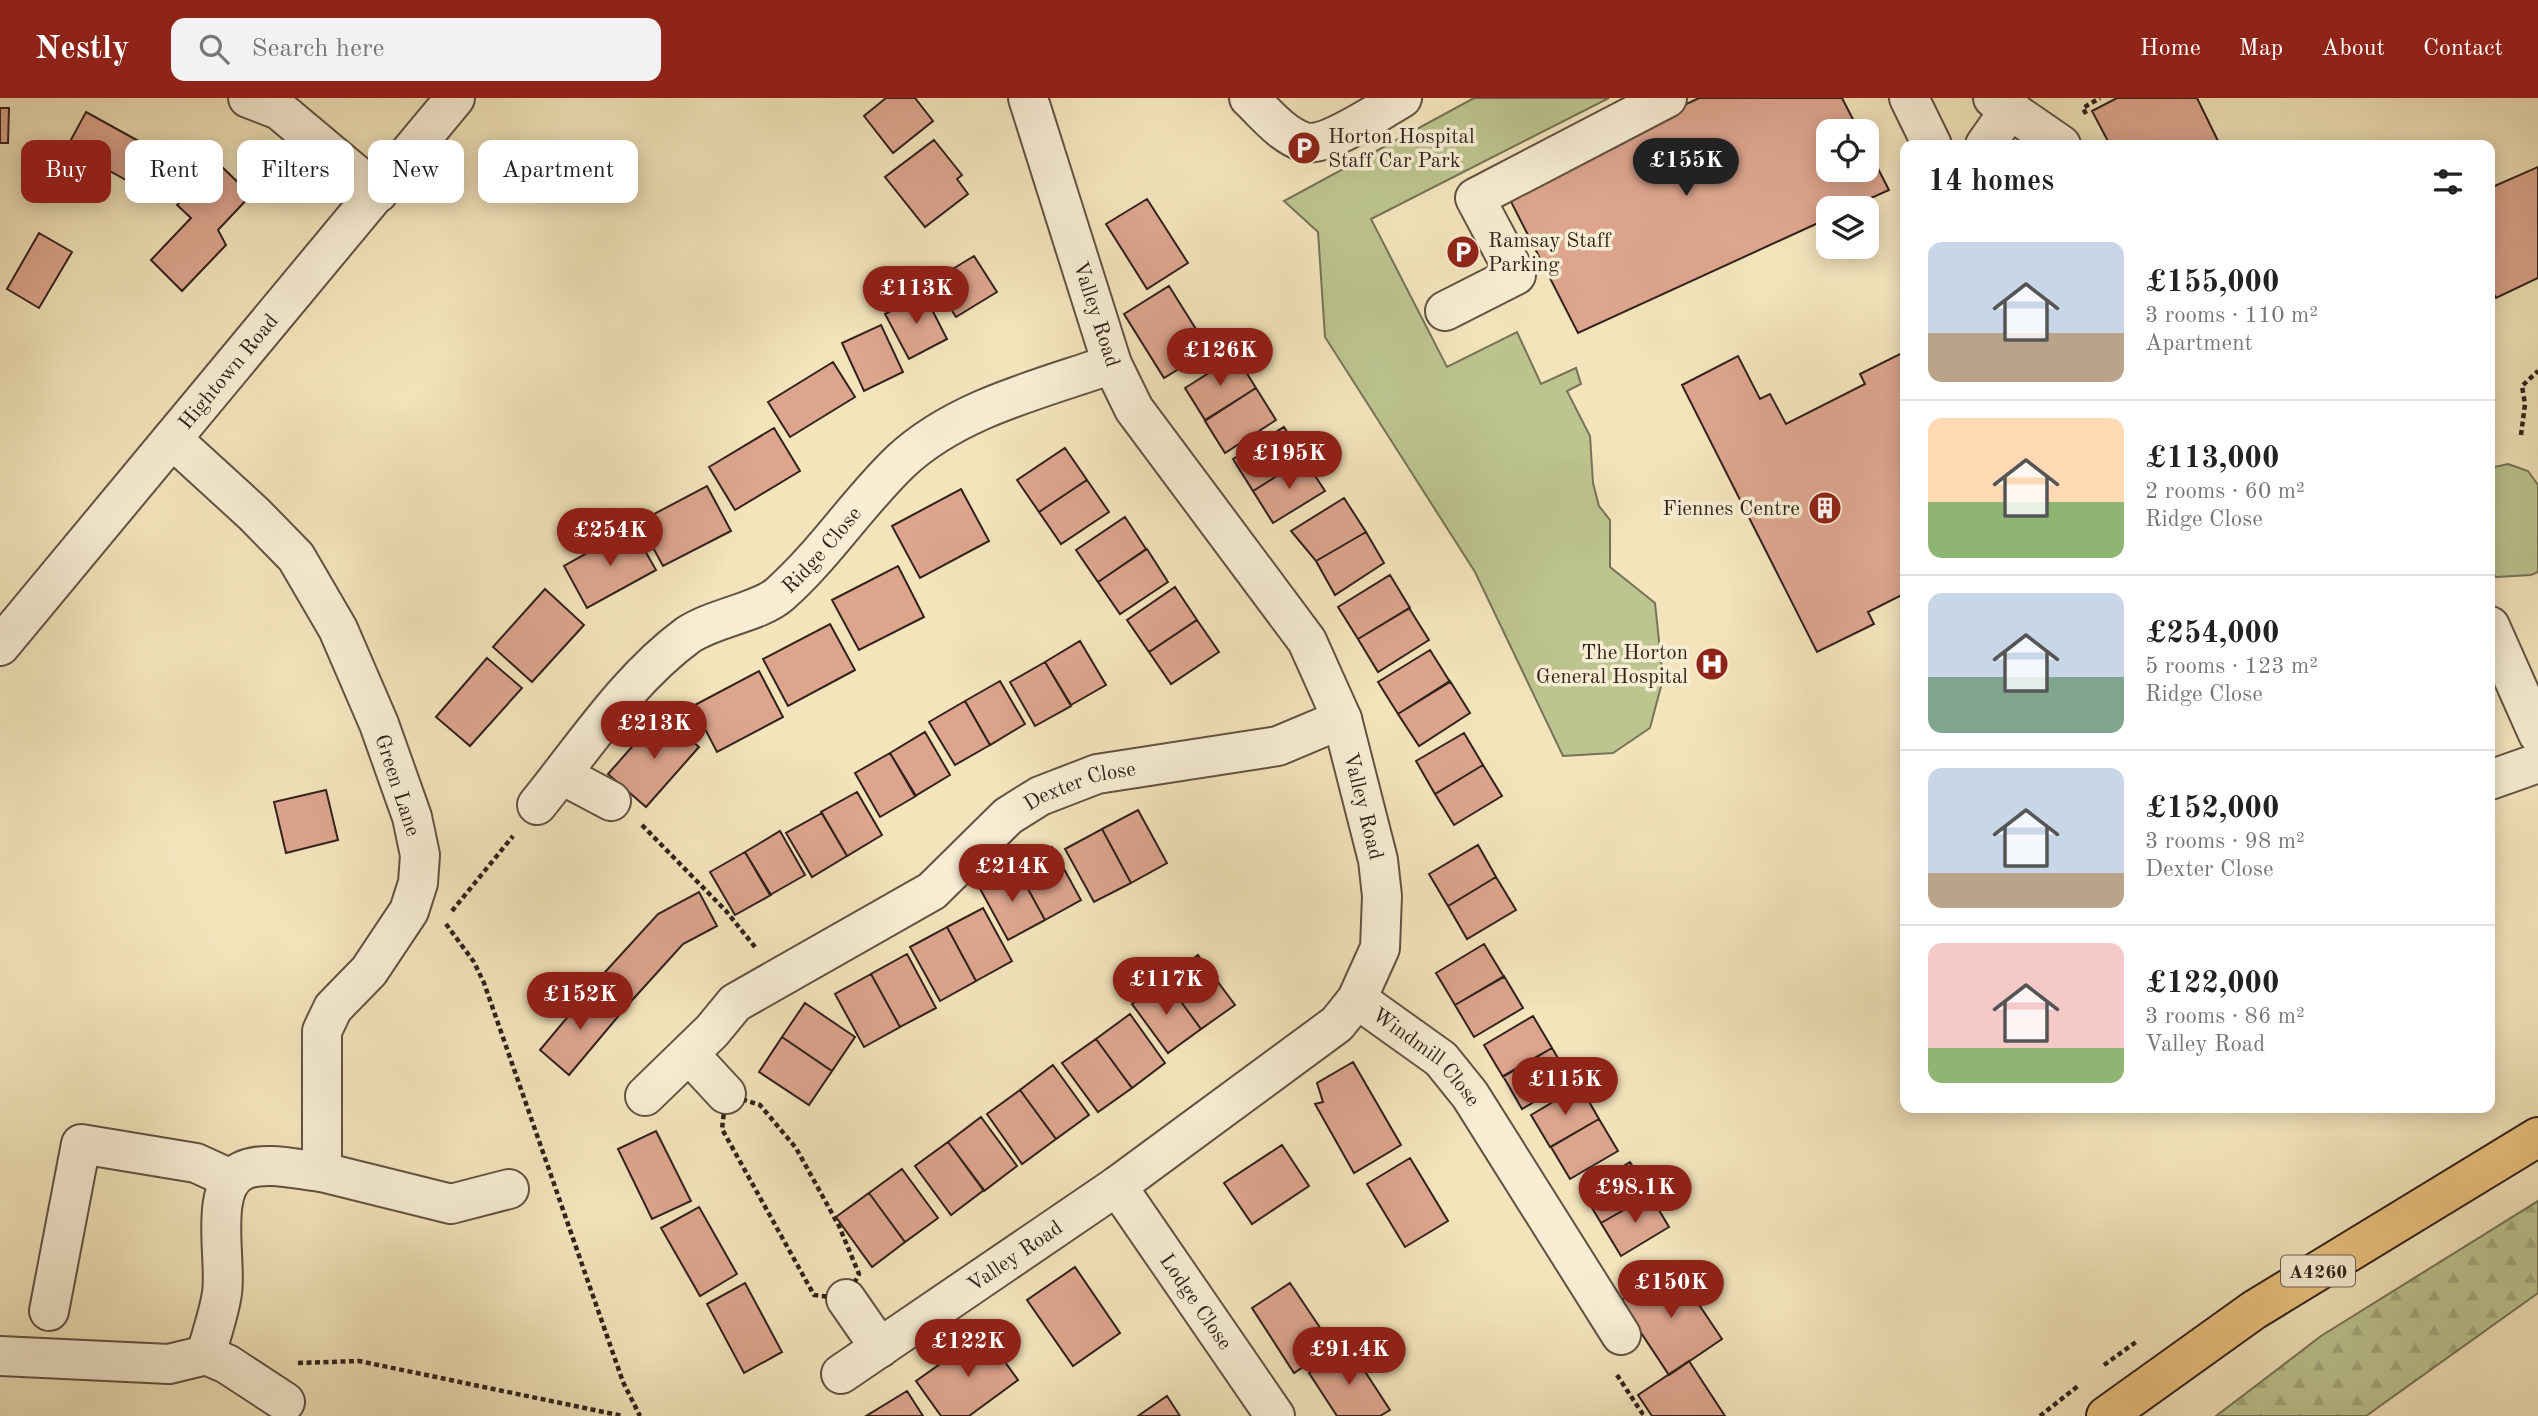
<!DOCTYPE html>
<meta charset="utf-8">
<style>
:root{--surface:#fff;--page:#f2f2f2;--text:#222;--muted:#767676;--line:#e0e0e0;--accent:#8f2418}
body{margin:0;font-family:"Old Standard TT",serif;background:var(--page);color:var(--text);height:100vh;display:flex;flex-direction:column;font-size:26px;white-space:nowrap}
*{box-sizing:border-box;margin:0}
p{font-size:23px;color:var(--muted)}
.icon{flex:none;width:38px;height:38px;fill:none;stroke:currentColor;stroke-width:2;stroke-linecap:round;stroke-linejoin:round}
.map{position:relative;flex:1;overflow:hidden}
.drawer{position:absolute;left:1900px;top:42px;width:595px;height:973px;display:flex;flex-direction:column;background:var(--surface);border-radius:14px;box-shadow:0 4px 18px #0003}
.drawer>*{flex:none}
.top-card{position:absolute;left:21px;top:42px;width:665px;height:63px;display:flex;gap:14px}
.fabs{position:absolute;left:1816px;top:21px;display:grid;gap:14px}
.fabs a{display:grid;place-items:center;width:63px;height:63px;border-radius:14px;background:var(--surface);box-shadow:0 4px 18px #0003;font-size:35px}
.price{position:absolute;translate:-50% -60px;padding:0 16px;border-radius:24px;background:var(--accent);color:#fff;font-size:23px;line-height:46px;filter:drop-shadow(0 2px 4px #0008)}
.price::after{content:'';position:absolute;left:50%;top:42px;width:21px;height:16px;margin-left:-10px;background:inherit;clip-path:polygon(0 0,100% 0,50% 100%)}
.price.current{background:#222;color:#fff}
ul{padding:0;list-style:none}
li{display:flex;align-items:center;gap:21px;height:175px;padding:0 28px}
li+li{border-top:2px solid var(--line)}
li span{display:grid;place-items:center;flex:none;width:196px;height:140px;border-radius:14px;color:#555}
li>.icon{margin-inline-start:auto}
span .icon{width:84px;height:84px;fill:#fffc;stroke-width:1}
li b{font-size:30px}
h2{display:flex;justify-content:space-between;align-items:center;height:84px;padding:0 28px;font-size:30px}
.tag{padding:0 24px;border-radius:14px;background:var(--surface);box-shadow:0 4px 18px #0003;font-size:24px;line-height:63px}
.tag.current{background:var(--accent);color:#fff}
header{display:flex;align-items:center;gap:42px;box-sizing:border-box;height:98px;padding:0 35px;background:var(--accent);color:#fff}
header strong{font-size:33px}
nav{display:flex;gap:38px;margin-inline-start:auto;font-size:24px}
.search{width:490px;height:63px;background:var(--page);display:flex;align-items:center;gap:18px;box-sizing:border-box;padding:0 24px;border-radius:14px;color:var(--muted);font-size:26px}
.map>svg:first-child{display:block}
.green{fill:#bcc490;stroke:#767356;stroke-width:2}
.forest{fill:url(#forest-firs);stroke:#767356;stroke-width:2}
.building{fill:#dda58e;stroke:#31221b;stroke-width:2}
.lines{fill:none;stroke-linecap:round;stroke-linejoin:round}
.minor-casing{stroke:#625243;stroke-width:42}
.major-casing{stroke:#31221b;stroke-width:42}
.path{stroke:#31221b;stroke-width:4.5;stroke-dasharray:5 3.5;stroke-linecap:butt}
.minor{stroke:#f7edd3;stroke-width:38}
.major{stroke:#eac27e;stroke-width:38}
.labels{text-anchor:middle;stroke-width:7;stroke-linejoin:round;paint-order:stroke}
.shield{fill:#f7edd3;stroke:#6c5f52;stroke-width:2}
.shield-label{font-size:19px;font-weight:bold;fill:#31221b}
.poi-label{font-size:21px;fill:#31221b;stroke:#f7edd3;text-anchor:start}
.street-label{font-size:21px;fill:#31221b;stroke:#f7edd3}
</style>
<header>
<strong>Nestly</strong>
<div class="search"><svg class="icon" aria-label="search" viewBox="0 0 24 24"><circle cx="10" cy="10" r="6"/><path d="M15 15l6 6"/></svg>Search here</div>
<nav><a>Home</a><a>Map</a><a>About</a><a>Contact</a></nav>
</header>
<div class="map">
<svg width="2538" height="1318" viewBox="0 0 2538 1318">
<defs>
<pattern id="forest-firs" width="22" height="20" patternUnits="userSpaceOnUse" patternTransform="scale(1.75)"><rect width="22" height="20" fill="#bcc490"/><path d="M5 1l3.5 6h-7zM16 11l3.5 6h-7z" fill="#a2a87c"/></pattern>
</defs>
<rect width="100%" height="100%" fill="#f3e4bc"/>
<filter id="stains"><feTurbulence type="fractalNoise" baseFrequency=".00286" numOctaves="4"/><feColorMatrix values="0 0 0 0 .2 0 0 0 0 .09 0 0 0 0 .02 0 0 0 .5 -.17"/></filter>
<radialGradient id="worn" r=".72"><stop offset=".6" stop-color="#630" stop-opacity="0"/><stop offset="1" stop-color="#630" stop-opacity=".3"/></radialGradient>
<path class="green" d="M 1474,0 L 1609,0 L 1371,121 L 1447,269 L 1517,234 L 1541,286 L 1576,270 L 1581,286 L 1567,293 L 1590,338 L 1593,385 L 1599,408 L 1610,422 L 1610,469 L 1655,505 L 1663,581 L 1650,630 L 1613,655 L 1563,658 L 1475,474 L 1325,239 L 1318,134 L 1284,103 Z
M 2508,366 L 2528,373 L 2538,387 L 2538,474 L 2531,477 L 2496,479 L 2490,471 L 2490,370 Z"/>
<path class="forest" d="M 2538,1103 L 2538,1195 L 2366,1318 L 2216,1318 L 2321,1238 Z"/>
<path class="building" d="M 886,0 L 915,0 L 933,23 L 893,55 L 864,18 Z
M 1699,0 L 1842,0 L 1859,33 L 1829,33 L 1829,72 L 1867,72 L 1867,49 L 1889,92 L 1849,110 L 1829,110 L 1829,120 L 1578,235 L 1505,92 Z
M 2117,0 L 2197,0 L 2220,47 L 2110,47 L 2092,13 Z
M 0,10 L 9,10 L 8,45 L 0,45 Z
M 86,14 L 162,56 L 142,91 L 67,49 Z
M 934,42 L 962,77 L 957,81 L 968,96 L 925,129 L 885,79 Z
M 218,65 L 251,97 L 218,132 L 226,147 L 182,193 L 151,162 L 191,120 L 177,107 Z
M 2538,69 L 2538,180 L 2496,200 L 2490,189 L 2490,90 Z
M 1147,101 L 1188,165 L 1147,191 L 1106,126 Z
M 39,135 L 72,154 L 39,210 L 7,191 Z
M 974,158 L 997,194 L 956,219 L 933,183 Z
M 1169,188 L 1209,252 L 1164,280 L 1124,216 Z
M 924,196 L 947,241 L 909,261 L 885,216 Z
M 881,227 L 903,274 L 864,293 L 842,245 Z
M 1906,253 L 1906,495 L 1868,514 L 1874,526 L 1817,554 L 1682,287 L 1738,258 L 1760,301 L 1770,296 L 1786,326 L 1865,286 L 1860,276 Z
M 1236,258 L 1256,290 L 1205,322 L 1185,290 Z
M 833,264 L 855,299 L 790,339 L 768,304 Z
M 1256,290 L 1276,322 L 1225,355 L 1205,323 Z
M 1284,329 L 1304,361 L 1253,393 L 1233,361 Z
M 774,330 L 800,373 L 735,412 L 709,369 Z
M 1065,350 L 1087,382 L 1039,414 L 1017,382 Z
M 1304,361 L 1325,393 L 1273,425 L 1253,393 Z
M 1087,382 L 1109,414 L 1061,446 L 1039,414 Z
M 707,388 L 731,433 L 663,468 L 639,424 Z
M 961,391 L 989,443 L 920,480 L 892,428 Z
M 1344,400 L 1366,434 L 1316,463 L 1291,433 Z
M 1125,419 L 1146,451 L 1098,484 L 1076,452 Z
M 632,430 L 656,472 L 587,510 L 564,468 Z
M 1366,434 L 1384,465 L 1335,497 L 1316,463 Z
M 1147,451 L 1168,484 L 1120,516 L 1098,484 Z
M 898,468 L 924,519 L 859,552 L 832,502 Z
M 1390,477 L 1410,510 L 1358,541 L 1338,509 Z
M 1175,489 L 1197,522 L 1149,554 L 1127,522 Z
M 545,491 L 584,527 L 532,584 L 493,549 Z
M 1409,510 L 1429,542 L 1378,574 L 1358,541 Z
M 1197,522 L 1219,554 L 1171,586 L 1149,554 Z
M 830,526 L 855,572 L 788,608 L 763,561 Z
M 1080,543 L 1106,587 L 1071,607 L 1045,564 Z
M 1430,552 L 1450,584 L 1398,616 L 1378,584 Z
M 487,560 L 522,590 L 470,648 L 436,619 Z
M 1045,564 L 1071,608 L 1035,628 L 1010,584 Z
M 759,573 L 783,619 L 717,654 L 693,608 Z
M 1000,583 L 1025,626 L 990,647 L 965,603 Z
M 1450,583 L 1470,615 L 1419,648 L 1398,616 Z
M 965,603 L 990,647 L 955,667 L 929,624 Z
M 661,616 L 699,649 L 646,709 L 608,676 Z
M 925,634 L 950,677 L 915,698 L 890,655 Z
M 1464,635 L 1483,667 L 1435,696 L 1416,663 Z
M 890,655 L 916,698 L 880,719 L 855,675 Z
M 1483,667 L 1502,698 L 1454,727 L 1435,696 Z
M 326,692 L 338,742 L 286,755 L 274,704 Z
M 857,694 L 882,737 L 847,758 L 821,714 Z
M 1138,712 L 1167,765 L 1131,785 L 1102,731 Z
M 822,715 L 847,758 L 812,779 L 786,735 Z
M 1102,731 L 1131,785 L 1094,804 L 1065,751 Z
M 780,733 L 805,777 L 770,797 L 745,754 Z
M 1478,747 L 1496,779 L 1448,808 L 1429,776 Z
M 1052,749 L 1081,802 L 1045,822 L 1016,769 Z
M 745,754 L 771,797 L 735,817 L 710,774 Z
M 1016,769 L 1045,822 L 1008,842 L 979,789 Z
M 1496,779 L 1516,812 L 1467,841 L 1448,808 Z
M 699,794 L 717,828 L 683,846 L 625,910 L 596,884 L 658,816 Z
M 983,810 L 1012,863 L 976,883 L 947,829 Z
M 947,829 L 976,883 L 940,903 L 910,849 Z
M 1484,846 L 1504,879 L 1455,907 L 1436,875 Z
M 907,856 L 936,910 L 900,929 L 871,876 Z
M 1198,857 L 1235,907 L 1201,931 L 1165,882 Z
M 871,876 L 900,929 L 864,949 L 835,896 Z
M 1504,878 L 1523,910 L 1474,939 L 1455,907 Z
M 1165,882 L 1201,931 L 1168,955 L 1132,906 Z
M 591,891 L 621,915 L 569,977 L 540,952 Z
M 805,905 L 855,939 L 832,973 L 782,939 Z
M 1130,916 L 1165,965 L 1132,990 L 1096,941 Z
M 1533,918 L 1552,950 L 1503,979 L 1484,947 Z
M 782,939 L 832,973 L 809,1007 L 759,974 Z
M 1096,941 L 1132,990 L 1098,1014 L 1062,965 Z
M 1552,950 L 1571,982 L 1522,1011 L 1503,978 Z
M 1353,964 L 1401,1047 L 1354,1075 L 1315,1006 L 1323,1004 L 1317,985 Z
M 1053,967 L 1089,1017 L 1056,1041 L 1020,992 Z
M 1580,988 L 1599,1021 L 1550,1049 L 1531,1017 Z
M 1020,992 L 1056,1041 L 1022,1066 L 987,1016 Z
M 981,1019 L 1017,1068 L 984,1093 L 948,1044 Z
M 1599,1021 L 1618,1053 L 1570,1081 L 1551,1049 Z
M 656,1033 L 691,1103 L 652,1121 L 618,1051 Z
M 948,1044 L 984,1092 L 951,1117 L 915,1068 Z
M 1282,1047 L 1309,1088 L 1252,1126 L 1224,1085 Z
M 1410,1060 L 1448,1123 L 1405,1149 L 1367,1086 Z
M 1630,1064 L 1650,1097 L 1601,1125 L 1582,1093 Z
M 902,1071 L 938,1120 L 905,1144 L 869,1095 Z
M 869,1095 L 905,1144 L 872,1169 L 836,1119 Z
M 1650,1097 L 1669,1129 L 1621,1158 L 1601,1125 Z
M 699,1109 L 737,1176 L 700,1198 L 661,1130 Z
M 1673,1168 L 1722,1241 L 1669,1277 L 1620,1203 Z
M 1075,1169 L 1120,1235 L 1073,1268 L 1027,1202 Z
M 745,1185 L 782,1254 L 744,1275 L 707,1206 Z
M 1290,1185 L 1333,1249 L 1294,1275 L 1252,1210 Z
M 984,1235 L 1018,1282 L 969,1318 L 941,1318 L 916,1283 Z
M 1349,1249 L 1390,1312 L 1380,1318 L 1337,1318 L 1309,1275 Z
M 1689,1263 L 1725,1318 L 1652,1318 L 1638,1297 Z
M 907,1293 L 923,1318 L 866,1318 Z
M 1167,1298 L 1180,1318 L 1138,1318 Z"/>
<g class="lines">
<defs>
<g id="minor">
<path d="M 248,0 L 279,12 L 378,95"/>
<path d="M 1249,0 C 1265,15 1282,37 1304,44 C 1326,50 1381,12 1402,0"/>
<path d="M 1909,0 L 1932,47"/>
<path d="M 1993,0 L 2061,47"/>
<path d="M 1985,47 L 2011,10"/>
<path d="M 1445,213 L 1516,177 L 1475,100 L 1667,0"/>
<path d="M 2490,528 L 2538,636"/>
<path id="s1" d="M 0,548 L 455,0"/>
<path d="M 562,677 L 611,703"/>
<path d="M 2490,682 L 2538,665"/>
<path id="s2" d="M 537,707 C 584,649 628,581 688,537 C 713,520 760,514 780,496 C 825,456 858,404 901,363 C 958,310 1041,291 1112,266"/>
<path id="s3" d="M 1357,901 L 1441,961 L 1470,997 L 1621,1237"/>
<path d="M 689,956 L 726,996"/>
<path id="s4" d="M 645,998 L 712,933 L 735,905 L 932,793 L 1008,718 L 1040,698 L 1097,676 L 1278,648 L 1342,621"/>
<path d="M 322,1074 L 451,1106 L 509,1091"/>
<path id="s5" d="M 1117,1088 L 1275,1318"/>
<path d="M 846,1201 L 880,1250"/>
<path d="M 49,1213 L 81,1046 L 196,1065 L 231,1081"/>
<path d="M 206,1257 L 227,1266 L 285,1304"/>
<path d="M 0,1258 L 169,1266 L 206,1257 C 211,1237 219,1216 222,1195 C 227,1162 208,1090 242,1073 C 264,1062 299,1072 322,1074 L 322,933 L 333,910 L 369,873 L 409,813 L 418,785 L 420,757 L 412,719 L 379,626 L 338,531 L 296,459 L 254,416 L 172,341"/>
<path id="s6" d="M 841,1276 L 1117,1088 L 1337,926 L 1357,901 L 1380,850 L 1382,798 L 1378,762 L 1342,621 L 1307,543 L 1134,311 L 1112,266 L 1028,0"/>
</g>
<path id="major" d="M 2106,1318 L 2254,1212 L 2538,1039"/>
</defs>
<use href="#minor" class="minor-casing"/>
<use href="#major" class="major-casing"/>
<path class="path" d="M 2086,16 L 2083,10 L 2100,0
M 2521,337 L 2525,306 L 2522,288 L 2538,273
M 642,727 L 726,813 L 755,849
M 452,813 L 513,738
M 446,826 L 474,864 L 484,885 L 623,1284 L 640,1318
M 726,996 L 760,1007 L 796,1050 L 839,1128 L 859,1176 L 846,1201 L 814,1197 L 722,1031 Z
M 298,1265 L 359,1263 L 623,1318
M 2104,1267 L 2136,1244
M 1617,1277 L 1642,1315 L 1638,1318
M 2040,1318 L 2078,1288"/>
<use href="#minor" class="minor"/>
<use href="#major" class="major"/>
</g>
<defs>
<symbol id="parking-disc" viewBox="-11 -11 22 22"><circle r="9.5" fill="#8f2418" stroke="#f7edd3"/><path d="M-3.5-5.5H1a3.5 3.5 0 0 1 0 7H-1V5.5H-3.5ZM-1-3.4V-.6H.8a1.4 1.4 0 0 0 0-2.8Z" fill="#fff"/></symbol>
<symbol id="building-disc" viewBox="-11 -11 22 22"><circle r="9.5" fill="#8f2418" stroke="#f7edd3"/><path d="M-4-6H4V6H1V3H-1V6H-4ZM-2.5-4.3h1.7v1.8h-1.7ZM.8-4.3h1.7v1.8H.8ZM-2.5-1h1.7V.8h-1.7ZM.8-1h1.7V.8H.8Z" fill="#fff"/></symbol>
<symbol id="hospital-disc" viewBox="-11 -11 22 22"><circle r="9.5" fill="#8f2418" stroke="#f7edd3"/><path d="M-5-5h3v3.5h4V-5h3V5h-3V1.5h-4V5h-3Z" fill="#fff"/></symbol>
</defs>
<g fill-rule="evenodd">
<use href="#parking-disc" x="1285" y="31" width="38" height="38"/>
<use href="#parking-disc" x="1444" y="135" width="38" height="38"/>
<use href="#building-disc" x="1806" y="391" width="38" height="38"/>
<use href="#hospital-disc" x="1693" y="547" width="38" height="38"/>
</g>
<g class="labels">
<rect class="shield" x="2281" y="1157.5" width="74" height="31" rx="5"/>
<g class="shield-label">
<text x="2318" y="1180">A4260</text>
</g>
<g class="poi-label">
<text x="1328" y="45">Horton Hospital<tspan x="1328" dy="24">Staff Car Park</tspan></text>
<text x="1488" y="149">Ramsay Staff<tspan x="1488" dy="24">Parking</tspan></text>
<text x="1800" y="417" text-anchor="end">Fiennes Centre</text>
<text x="1688" y="561" text-anchor="end">The Horton<tspan x="1688" dy="24">General Hospital</tspan></text>
</g>
<g class="street-label">
<text transform="translate(1097 216) rotate(72)" y="7">Valley Road</text>
<text dy="7" stroke="none"><textPath href="#s1" startOffset="357">Hightown Road</textPath></text>
<text dy="7" stroke="none"><textPath href="#s2" startOffset="390">Ridge Close</textPath></text>
<text transform="translate(398 687) rotate(72)" y="7">Green Lane</text>
<text dy="7" stroke="none"><textPath href="#s4" startOffset="542">Dexter Close</textPath></text>
<text transform="translate(1364 708) rotate(76)" y="7">Valley Road</text>
<text dy="7" stroke="none"><textPath href="#s3" startOffset="91">Windmill Close</textPath></text>
<text dy="7" stroke="none"><textPath href="#s6" startOffset="210">Valley Road</textPath></text>
<text dy="7" stroke="none"><textPath href="#s5" startOffset="140">Lodge Close</textPath></text>
</g>
</g>
<rect width="100%" height="100%" filter="url(#stains)"/>
<rect width="100%" height="100%" fill="url(#worn)"/>
</svg>
<div class="fabs">
<a><svg class="icon" aria-label="locate" viewBox="0 0 24 24"><circle cx="12" cy="12" r="6"/><path d="M12 2v4M12 18v4M2 12h4M18 12h4"/></svg></a>
<a><svg class="icon" aria-label="layers" viewBox="0 0 24 24"><path d="M12 4l9 5-9 5-9-5zM3 14l9 5 9-5"/></svg></a>
</div>
<b class="price current" style="left:1686px;top:100px">£155K</b>
<b class="price" style="left:916px;top:228px">£113K</b>
<b class="price" style="left:1220px;top:290px">£126K</b>
<b class="price" style="left:1289px;top:393px">£195K</b>
<b class="price" style="left:610px;top:470px">£254K</b>
<b class="price" style="left:654px;top:663px">£213K</b>
<b class="price" style="left:1012px;top:806px">£214K</b>
<b class="price" style="left:1166px;top:919px">£117K</b>
<b class="price" style="left:580px;top:934px">£152K</b>
<b class="price" style="left:1565px;top:1019px">£115K</b>
<b class="price" style="left:1635px;top:1127px">£98.1K</b>
<b class="price" style="left:1671px;top:1222px">£150K</b>
<b class="price" style="left:968px;top:1281px">£122K</b>
<b class="price" style="left:1349px;top:1289px">£91.4K</b>
<div class="top-card">
<a class="tag current">Buy</a>
<a class="tag">Rent</a>
<a class="tag">Filters</a>
<a class="tag">New</a>
<a class="tag">Apartment</a>
</div>
<section class="drawer">
<h2>14 homes<svg class="icon" aria-label="filters" viewBox="0 0 24 24"><path d="M4 7h16M4 17h16"/><circle cx="9" cy="7" r="2"/><circle cx="15" cy="17" r="2"/></svg></h2>
<ul>
<li><span style="background:linear-gradient(#c9d6e8 65%,#b9a48a 0)"><svg class="icon" aria-label="home" viewBox="0 0 24 24"><path d="M3 11l9-7 9 7M6 9v11h12V9"/></svg></span><div><b>£155,000</b><p>3 rooms · 110 m²</p><p>Apartment</p></div></li>
<li><span style="background:linear-gradient(#ffd9b3 60%,#8fb573 0)"><svg class="icon" aria-label="home" viewBox="0 0 24 24"><path d="M3 11l9-7 9 7M6 9v11h12V9"/></svg></span><div><b>£113,000</b><p>2 rooms · 60 m²</p><p>Ridge Close</p></div></li>
<li><span style="background:linear-gradient(#c9d6e8 60%,#7fa58c 0)"><svg class="icon" aria-label="home" viewBox="0 0 24 24"><path d="M3 11l9-7 9 7M6 9v11h12V9"/></svg></span><div><b>£254,000</b><p>5 rooms · 123 m²</p><p>Ridge Close</p></div></li>
<li><span style="background:linear-gradient(#c9d6e8 75%,#b9a48a 0)"><svg class="icon" aria-label="home" viewBox="0 0 24 24"><path d="M3 11l9-7 9 7M6 9v11h12V9"/></svg></span><div><b>£152,000</b><p>3 rooms · 98 m²</p><p>Dexter Close</p></div></li>
<li><span style="background:linear-gradient(#f6c9c9 75%,#8fb573 0)"><svg class="icon" aria-label="home" viewBox="0 0 24 24"><path d="M3 11l9-7 9 7M6 9v11h12V9"/></svg></span><div><b>£122,000</b><p>3 rooms · 86 m²</p><p>Valley Road</p></div></li>
</ul>
</section>
</div>
